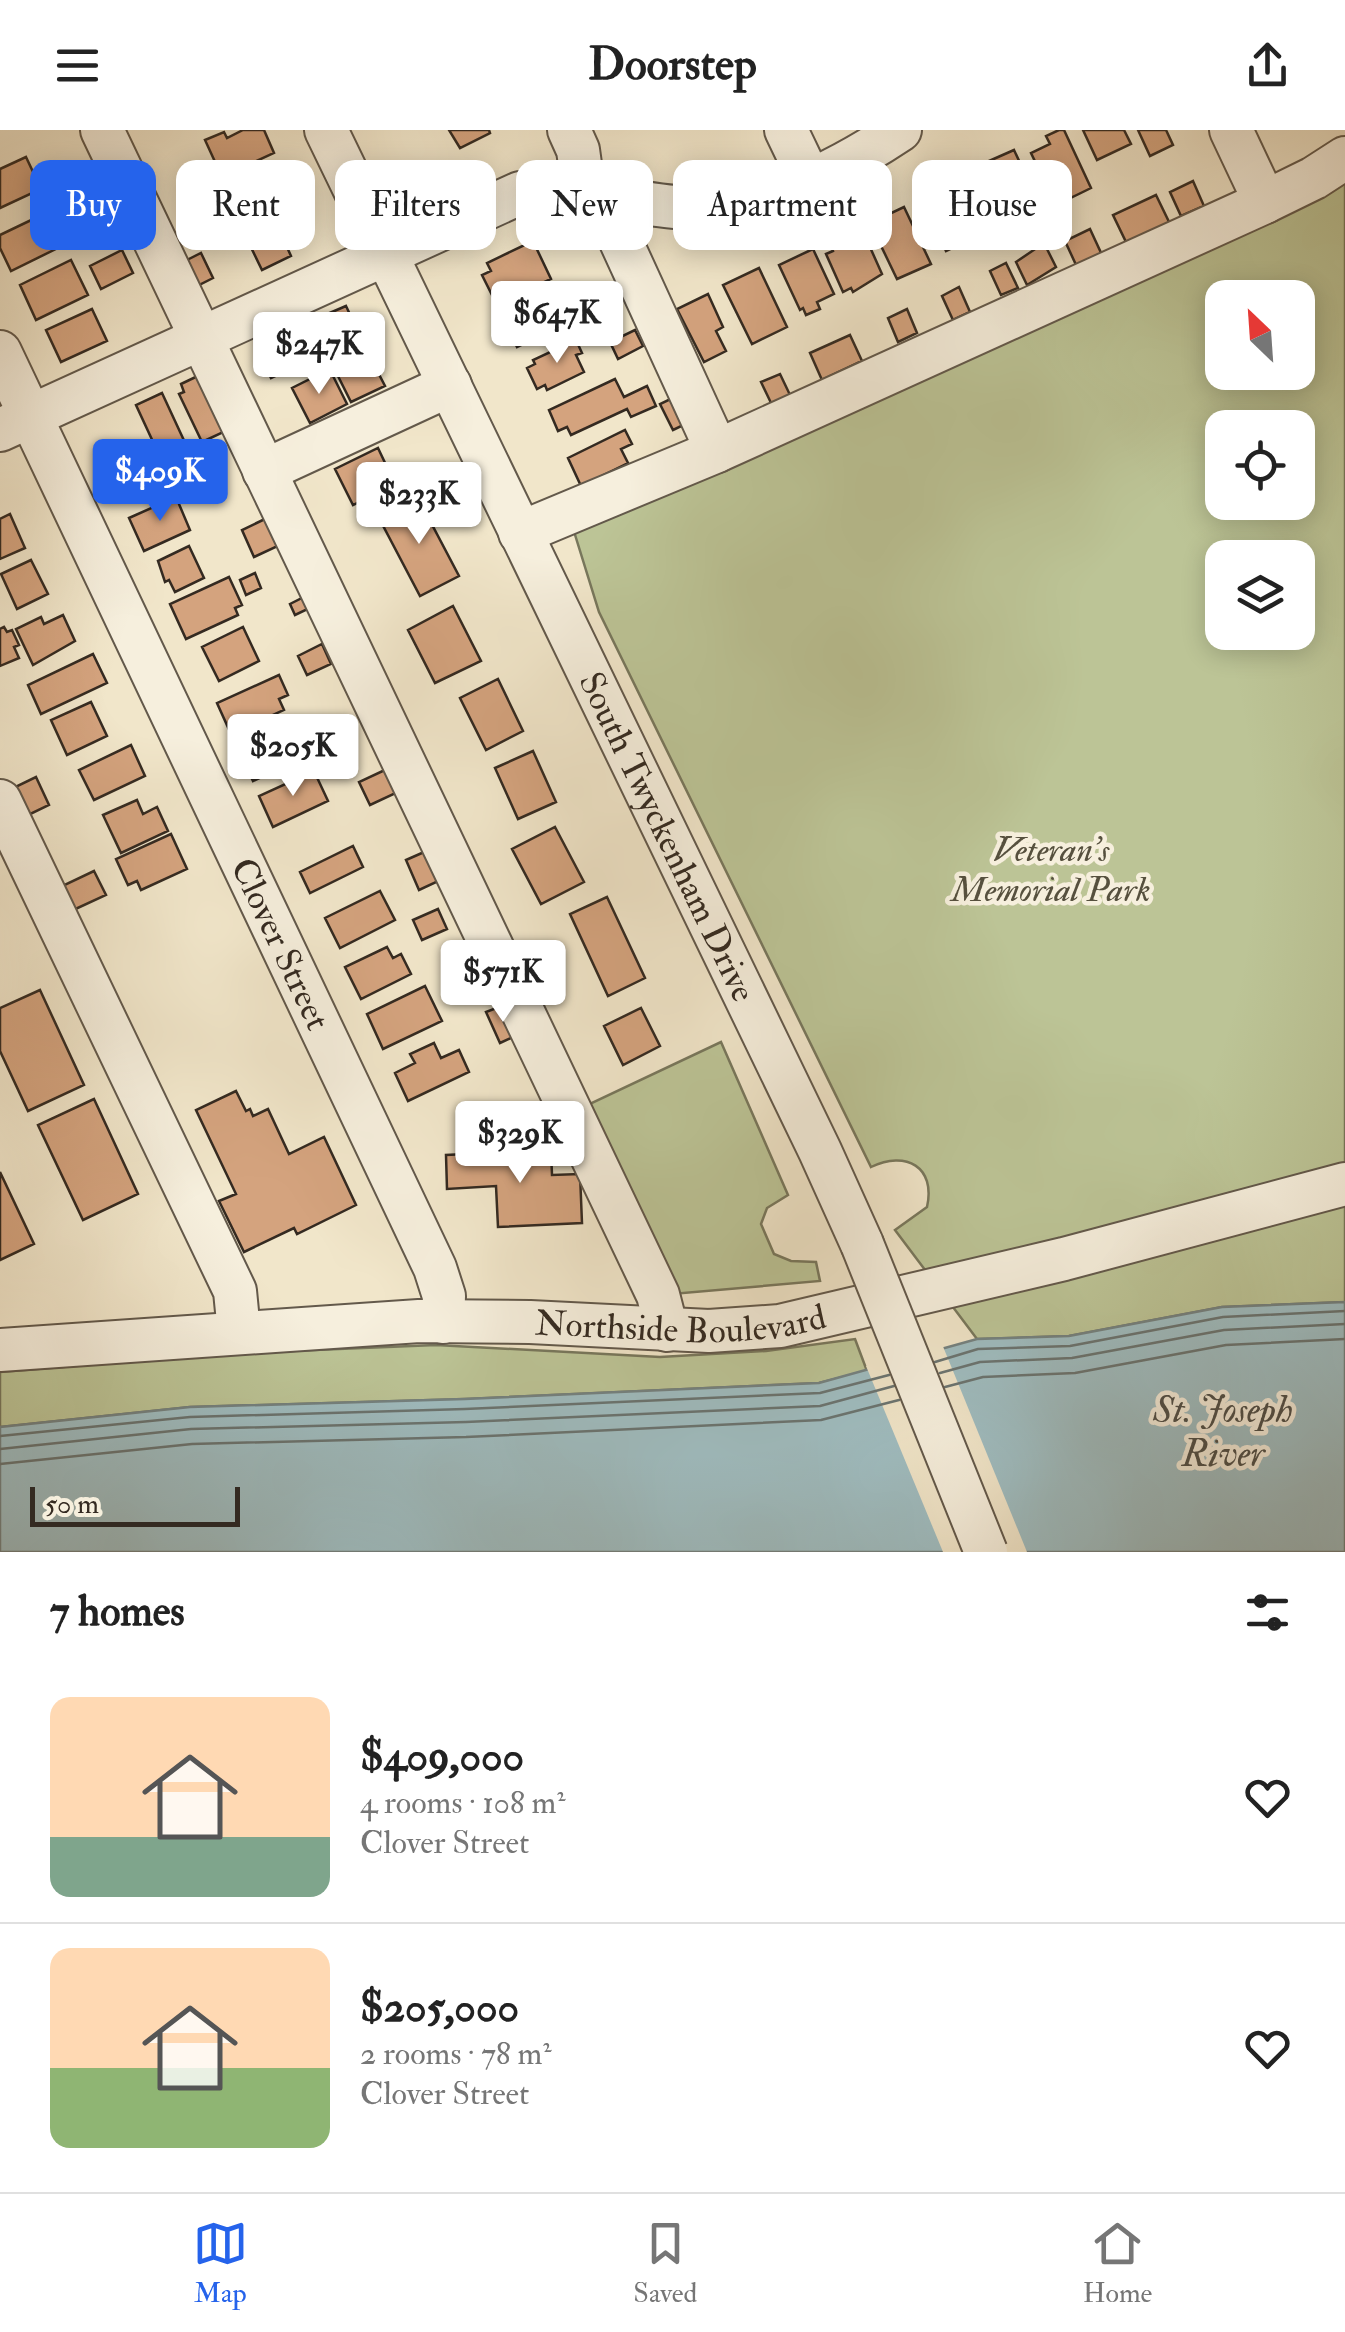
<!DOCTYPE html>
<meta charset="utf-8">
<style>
:root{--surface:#fff;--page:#f6f6f6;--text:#222;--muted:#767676;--line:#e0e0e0;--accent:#2563eb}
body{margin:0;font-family:"IM FELL Double Pica",serif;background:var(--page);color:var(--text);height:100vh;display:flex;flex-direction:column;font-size:38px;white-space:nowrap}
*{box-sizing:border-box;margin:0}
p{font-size:32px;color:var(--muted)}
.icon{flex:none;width:55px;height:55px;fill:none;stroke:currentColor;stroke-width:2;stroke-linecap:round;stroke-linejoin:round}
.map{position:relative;height:1422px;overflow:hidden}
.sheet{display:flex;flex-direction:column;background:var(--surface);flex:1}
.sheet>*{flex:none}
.banner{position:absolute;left:30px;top:30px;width:1285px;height:90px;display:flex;gap:20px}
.needle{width:65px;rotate:335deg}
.tools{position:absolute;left:1205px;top:150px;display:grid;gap:20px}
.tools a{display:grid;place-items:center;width:110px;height:110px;border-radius:20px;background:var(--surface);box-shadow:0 5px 25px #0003;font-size:50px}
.scale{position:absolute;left:30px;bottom:25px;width:210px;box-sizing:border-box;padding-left:10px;border:5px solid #342a21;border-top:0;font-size:28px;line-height:35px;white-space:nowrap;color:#342a21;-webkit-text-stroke:8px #f6efdd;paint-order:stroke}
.price{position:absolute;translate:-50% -85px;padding:0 22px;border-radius:10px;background:#fff;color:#222;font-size:32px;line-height:65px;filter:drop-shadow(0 2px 5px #0008)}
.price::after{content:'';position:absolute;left:50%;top:60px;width:30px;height:22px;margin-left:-15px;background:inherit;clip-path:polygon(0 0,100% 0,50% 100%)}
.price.on{background:var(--accent);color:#fff}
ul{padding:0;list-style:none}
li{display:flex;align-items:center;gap:30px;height:250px;padding:0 50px}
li+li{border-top:2px solid var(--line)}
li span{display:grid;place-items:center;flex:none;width:280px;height:200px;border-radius:20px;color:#555}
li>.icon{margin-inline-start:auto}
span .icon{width:120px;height:120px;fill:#fffc;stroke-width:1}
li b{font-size:42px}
h2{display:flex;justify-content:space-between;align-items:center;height:120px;padding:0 50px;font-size:42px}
.chip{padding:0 35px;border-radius:20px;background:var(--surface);box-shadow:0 5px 25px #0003;font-size:35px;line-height:90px}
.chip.on{background:var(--accent);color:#fff}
header{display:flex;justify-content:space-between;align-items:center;height:130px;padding:0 50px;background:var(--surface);font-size:45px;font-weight:700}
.tabs{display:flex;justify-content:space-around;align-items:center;height:140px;border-top:2px solid var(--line);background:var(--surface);font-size:28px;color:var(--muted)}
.tabs a{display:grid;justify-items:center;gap:5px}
.tabs .on{color:var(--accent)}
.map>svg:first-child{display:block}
.green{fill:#bcc496;stroke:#78775c;stroke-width:2.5;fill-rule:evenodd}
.water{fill:#9fbdc1;stroke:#748281;stroke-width:2.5}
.pier{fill:#f1e6ca}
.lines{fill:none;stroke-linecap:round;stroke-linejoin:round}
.shore{stroke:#6a7471;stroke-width:2.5}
.building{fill:#d4a37e;stroke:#342a21;stroke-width:2.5}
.minor-casing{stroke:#63594b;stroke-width:46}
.minor{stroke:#f6efdd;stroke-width:42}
.minor-bridge-casing{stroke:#63594b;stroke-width:46;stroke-linecap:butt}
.minor-bridge{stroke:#f6efdd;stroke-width:42}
.labels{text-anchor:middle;stroke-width:9;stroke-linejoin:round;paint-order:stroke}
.street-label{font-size:35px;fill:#342a21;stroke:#f6efdd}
.park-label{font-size:35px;font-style:italic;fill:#56503e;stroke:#f6efdd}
.water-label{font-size:38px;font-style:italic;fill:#4f4f49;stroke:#f6efdd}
</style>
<header><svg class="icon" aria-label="menu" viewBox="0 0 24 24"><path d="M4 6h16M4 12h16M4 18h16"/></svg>Doorstep<svg class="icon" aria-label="share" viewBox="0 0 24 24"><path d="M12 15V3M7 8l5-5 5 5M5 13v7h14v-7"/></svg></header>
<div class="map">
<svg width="1345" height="1422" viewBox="0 0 1345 1422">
<rect width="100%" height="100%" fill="#f1e6ca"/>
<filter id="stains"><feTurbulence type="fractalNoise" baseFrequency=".002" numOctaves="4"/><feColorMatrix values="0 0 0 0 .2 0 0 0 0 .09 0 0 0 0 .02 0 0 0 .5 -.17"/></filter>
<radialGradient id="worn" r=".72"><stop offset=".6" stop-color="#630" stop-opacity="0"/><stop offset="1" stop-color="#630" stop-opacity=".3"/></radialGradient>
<path class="green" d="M 1345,44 L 1345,1172 L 1222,1177 L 1069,1206 L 977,1209 L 895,1100 L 927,1077 C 936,1037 906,1020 871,1037 L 599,482 L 572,395 ZM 1222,168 L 1298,168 L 1298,242 L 1222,242 ZM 1222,298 L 1298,298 L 1298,372 L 1222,372 ZM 1222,428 L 1298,428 L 1298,502 L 1222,502 Z
M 721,912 L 788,1065 L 767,1078 L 761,1094 L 774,1124 L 791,1131 L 816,1132 L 820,1151 L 672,1164 L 581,978 Z
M 855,1209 L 867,1241 L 819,1253 L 465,1269 L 190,1277 L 0,1297 L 0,1242 L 239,1223 L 436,1215 L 660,1227 L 766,1221 Z"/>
<path class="water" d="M 1345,1172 L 1345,1422 L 0,1422 L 0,1297 L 190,1277 L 465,1269 L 819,1253 L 977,1209 L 1069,1206 L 1222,1177 Z"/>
<path class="pier" d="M 942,1214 L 1027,1422 L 943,1422 L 866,1236 Z"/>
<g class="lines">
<path class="shore" d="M 935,1232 L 978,1219 L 1070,1216 L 1223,1187 L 1345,1181
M 940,1243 L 980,1232 L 1072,1228 L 1224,1200 L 1345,1194
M 945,1257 L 983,1247 L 1075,1243 L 1226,1215 L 1345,1209
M 0,1306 L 190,1287 L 465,1279 L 820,1263 L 889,1245
M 0,1319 L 191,1299 L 466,1292 L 820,1276 L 894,1256
M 0,1334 L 192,1314 L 466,1307 L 821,1290 L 899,1270"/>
</g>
<path class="building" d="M 243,0 L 264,0 L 274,23 L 222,47 L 205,10 L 224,2 L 227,8 Z
M 449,0 L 489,0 L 490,3 L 460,18 Z
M 1059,0 L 1064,0 L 1091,58 L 1056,75 L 1031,23 L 1050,14 L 1046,6 Z
M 1083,0 L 1124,0 L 1131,14 L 1097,30 Z
M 1138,0 L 1166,0 L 1173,15 L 1150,26 Z
M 1014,20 L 1040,76 L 1036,77 L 1041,89 L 1022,98 L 1017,86 L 994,96 L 984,74 L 995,68 L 980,35 Z
M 26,27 L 41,59 L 0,78 L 0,39 Z
M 955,47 L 982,104 L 946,121 L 920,64 Z
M 1193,51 L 1204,76 L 1181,86 L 1170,62 Z
M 1156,65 L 1170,94 L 1127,114 L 1113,85 Z
M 904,77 L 931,134 L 897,149 L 870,93 Z
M 50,81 L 66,114 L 11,141 L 0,118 L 0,105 Z
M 275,88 L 281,100 L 285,98 L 293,112 L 286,115 L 291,126 L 262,140 L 244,103 Z
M 1090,99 L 1102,125 L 1077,137 L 1065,111 Z
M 852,102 L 856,110 L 865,106 L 882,144 L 853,162 L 851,158 L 843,162 L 826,124 L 833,121 L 830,112 Z
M 533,111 L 551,149 L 506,170 L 502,162 L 493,167 L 482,145 L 491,141 L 487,133 Z
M 1044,113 L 1056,137 L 1027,155 L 1016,132 Z
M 813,119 L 834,164 L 817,172 L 820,179 L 806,185 L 803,178 L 800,180 L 779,135 Z
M 122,120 L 133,143 L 101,159 L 90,136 Z
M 201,123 L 213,148 L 195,157 L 183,132 Z
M 71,130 L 88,165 L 36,190 L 20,155 Z
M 1006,133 L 1018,158 L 1001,165 L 990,141 Z
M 759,138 L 787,197 L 752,214 L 723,155 Z
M 959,157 L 970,182 L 953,190 L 942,166 Z
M 556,163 L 569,192 L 517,217 L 503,188 Z
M 708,164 L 723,197 L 716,201 L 726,221 L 704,232 L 677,179 Z
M 346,176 L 360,206 L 325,222 L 311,191 Z
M 92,179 L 107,211 L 61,232 L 46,200 Z
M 907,179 L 917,203 L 898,212 L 888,188 Z
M 635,200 L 643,216 L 618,229 L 610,212 Z
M 298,201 L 311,229 L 271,248 L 257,220 Z
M 850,205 L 862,231 L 822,250 L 810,223 Z
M 576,210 L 582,223 L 576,225 L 584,242 L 547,260 L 545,255 L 537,259 L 527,238 L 535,234 L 533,230 Z
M 370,227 L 385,256 L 351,272 L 337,244 Z
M 204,243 L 230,299 L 202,312 L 179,264 L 184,262 L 181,254 Z
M 332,244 L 347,274 L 310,293 L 292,258 L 318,245 L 320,250 Z
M 780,244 L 791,267 L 772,275 L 761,252 Z
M 615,249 L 624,267 L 647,256 L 656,276 L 631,287 L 627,279 L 571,305 L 567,297 L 558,301 L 549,280 Z
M 162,263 L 187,317 L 161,329 L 136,275 Z
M 681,264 L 694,290 L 673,300 L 660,274 Z
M 625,300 L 632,314 L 621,319 L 628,333 L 581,356 L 568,328 Z
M 378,318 L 395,354 L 353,375 L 335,339 Z
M 176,367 L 190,400 L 144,421 L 129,388 Z
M 418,368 L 459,446 L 420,466 L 379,388 Z
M 10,384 L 25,418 L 0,429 L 0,389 Z
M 267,388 L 280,415 L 254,427 L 242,400 Z
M 189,416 L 204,448 L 175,462 L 169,450 L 165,452 L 158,431 Z
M 31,430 L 48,464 L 17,479 L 1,444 Z
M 255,443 L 261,458 L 246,465 L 240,450 Z
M 229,447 L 242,475 L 235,478 L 238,485 L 186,509 L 170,474 Z
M 306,466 L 312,477 L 295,485 L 290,474 Z
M 453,476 L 481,531 L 435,553 L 408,500 Z
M 63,485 L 75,511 L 33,535 L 16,499 L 41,487 L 44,494 Z
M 4,497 L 7,502 L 12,500 L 19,515 L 14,517 L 19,528 L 0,536 L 0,499 Z
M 243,497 L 259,531 L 219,551 L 202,517 Z
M 322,514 L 331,534 L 307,545 L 298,526 Z
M 93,524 L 107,553 L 41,584 L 28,555 Z
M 279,545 L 288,565 L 279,569 L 284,580 L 231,604 L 217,573 Z
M 498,549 L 523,601 L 486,620 L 460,568 Z
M 91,572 L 107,606 L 67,625 L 51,590 Z
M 299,593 L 308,612 L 302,615 L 307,626 L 253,651 L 239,621 Z
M 131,615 L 145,646 L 94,670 L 79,640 Z
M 533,621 L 556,672 L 518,689 L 495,638 Z
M 387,639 L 398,662 L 370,675 L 359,652 Z
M 314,641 L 328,671 L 273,697 L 259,666 Z
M 36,647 L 49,675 L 22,688 L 9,660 Z
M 137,670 L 143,684 L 157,677 L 168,701 L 121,723 L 103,685 Z
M 555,697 L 584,752 L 541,774 L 512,719 Z
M 171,704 L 187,739 L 141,760 L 137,751 L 128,755 L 116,729 Z
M 353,716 L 363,737 L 310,763 L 300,742 Z
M 431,719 L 445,748 L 419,760 L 406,730 Z
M 94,741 L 106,765 L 69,782 L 58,758 Z
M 380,761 L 395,790 L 340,818 L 325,788 Z
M 607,767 L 645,848 L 608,866 L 570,784 Z
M 438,779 L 447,799 L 422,810 L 413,790 Z
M 387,817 L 393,828 L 401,824 L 411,844 L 361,869 L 345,837 Z
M 483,820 L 492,839 L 472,849 L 463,829 Z
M 425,856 L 442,891 L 383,919 L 367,884 Z
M 40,860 L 84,955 L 28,981 L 0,921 L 0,878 Z
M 499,877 L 522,903 L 500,913 L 486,882 Z
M 641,878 L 660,916 L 623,935 L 604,896 Z
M 434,913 L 441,928 L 459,920 L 469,942 L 408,971 L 395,943 L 415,933 L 410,924 Z
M 236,961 L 246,981 L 250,979 L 253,986 L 268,979 L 289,1024 L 324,1007 L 356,1075 L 297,1104 L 294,1098 L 244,1122 L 219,1071 L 236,1064 L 196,980 Z
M 94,969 L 138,1064 L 83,1090 L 38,995 Z
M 551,1020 L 552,1045 L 580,1044 L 582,1093 L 498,1097 L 496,1056 L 447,1059 L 446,1025 Z
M 0,1042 L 34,1114 L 0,1130 Z"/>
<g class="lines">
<defs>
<g id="minor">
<path d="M 102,0 L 658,1165 L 667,1200"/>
<path id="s1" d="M 326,0 L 820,1021 L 862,1114"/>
<path d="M 569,0 L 578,20 L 584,63"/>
<path d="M 786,0 L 809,48"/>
<path d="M 1231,0 L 1265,72"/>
<path d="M 607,67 L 618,105 L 717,321"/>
<path id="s2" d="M 0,222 L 435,1138 L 444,1166 L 443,1192"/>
<path d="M 0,300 L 520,63 C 576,55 631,75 687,78 C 761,81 840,40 900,0"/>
<path d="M 264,341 L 450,255"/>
<path d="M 520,403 L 717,321 L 1265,72 L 1314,48 L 1345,28"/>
<path d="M 0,671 L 235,1161 L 239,1202"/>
<path id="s3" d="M 0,1220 L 419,1191 L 530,1192 L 709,1201 L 780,1196 L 1064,1129 L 1345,1054"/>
</g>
</defs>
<use href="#minor" class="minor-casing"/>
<use href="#minor" class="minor"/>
<defs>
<path id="minor-bridge" d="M 862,1114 L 986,1422"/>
</defs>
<use href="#minor-bridge" class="minor-bridge-casing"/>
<use href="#minor-bridge" class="minor-bridge"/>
</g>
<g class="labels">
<g class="street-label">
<text dy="12" stroke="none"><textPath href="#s1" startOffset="785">South Twyckenham Drive</textPath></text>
<text dy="12" stroke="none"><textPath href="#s2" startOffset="655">Clover Street</textPath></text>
<text dy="12" stroke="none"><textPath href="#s3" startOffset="682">Northside Boulevard</textPath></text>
</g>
<g class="park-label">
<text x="1051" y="731">Veteran's<tspan x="1051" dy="40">Memorial Park</tspan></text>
</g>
<g class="water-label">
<text x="1223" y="1292">St. Joseph<tspan x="1223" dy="44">River</tspan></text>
</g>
</g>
<rect width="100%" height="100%" filter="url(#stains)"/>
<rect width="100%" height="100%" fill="url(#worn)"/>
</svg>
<div class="tools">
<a><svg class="needle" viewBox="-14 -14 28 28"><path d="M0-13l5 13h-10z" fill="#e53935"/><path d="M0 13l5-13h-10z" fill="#767676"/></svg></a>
<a><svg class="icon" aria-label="locate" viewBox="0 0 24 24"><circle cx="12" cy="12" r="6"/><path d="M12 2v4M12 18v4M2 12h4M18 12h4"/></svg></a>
<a><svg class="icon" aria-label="layers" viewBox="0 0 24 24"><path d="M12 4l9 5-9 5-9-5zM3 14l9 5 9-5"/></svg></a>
</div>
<div class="scale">50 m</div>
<b class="price" style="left:557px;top:236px">$647K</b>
<b class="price" style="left:319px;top:267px">$247K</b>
<b class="price on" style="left:160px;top:394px">$409K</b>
<b class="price" style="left:419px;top:417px">$233K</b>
<b class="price" style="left:293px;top:669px">$205K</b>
<b class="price" style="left:503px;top:895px">$571K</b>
<b class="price" style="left:520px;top:1056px">$329K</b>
<div class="banner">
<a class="chip on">Buy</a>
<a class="chip">Rent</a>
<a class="chip">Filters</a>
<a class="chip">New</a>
<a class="chip">Apartment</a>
<a class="chip">House</a>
</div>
</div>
<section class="sheet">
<h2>7 homes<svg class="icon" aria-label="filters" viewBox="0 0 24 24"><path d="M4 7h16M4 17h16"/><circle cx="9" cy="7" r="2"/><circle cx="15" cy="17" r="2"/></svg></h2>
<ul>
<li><span style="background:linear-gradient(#ffd9b3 70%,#7fa58c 0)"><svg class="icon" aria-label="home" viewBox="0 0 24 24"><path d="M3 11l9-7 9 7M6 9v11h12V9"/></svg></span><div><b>$409,000</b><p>4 rooms · 108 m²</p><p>Clover Street</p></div><svg class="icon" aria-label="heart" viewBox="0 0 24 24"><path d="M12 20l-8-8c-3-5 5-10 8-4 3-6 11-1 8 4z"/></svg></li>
<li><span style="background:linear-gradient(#ffd9b3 60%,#8fb573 0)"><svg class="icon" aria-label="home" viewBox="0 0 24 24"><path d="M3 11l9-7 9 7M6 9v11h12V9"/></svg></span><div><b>$205,000</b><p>2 rooms · 78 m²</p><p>Clover Street</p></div><svg class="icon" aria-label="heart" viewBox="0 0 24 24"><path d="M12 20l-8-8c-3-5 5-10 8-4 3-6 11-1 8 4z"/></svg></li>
</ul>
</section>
<nav class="tabs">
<a class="on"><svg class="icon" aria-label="map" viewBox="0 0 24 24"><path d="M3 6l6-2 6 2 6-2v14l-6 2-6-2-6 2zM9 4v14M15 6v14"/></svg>Map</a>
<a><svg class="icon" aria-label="saved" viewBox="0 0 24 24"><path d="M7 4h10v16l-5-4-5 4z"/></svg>Saved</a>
<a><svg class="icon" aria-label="home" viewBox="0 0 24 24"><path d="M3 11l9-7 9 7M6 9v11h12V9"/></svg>Home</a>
</nav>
